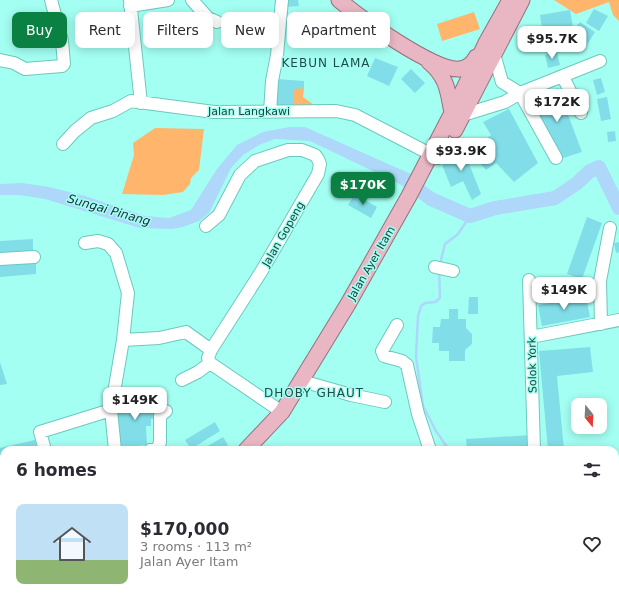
<!DOCTYPE html>
<meta charset="utf-8">
<style>
:root{--surface:#fff;--page:#f2f2f3;--text:#2b2b33;--muted:#7c7c81;--line:#e1e1e2;--accent:#0b8043}
body{margin:0;font-family:"DejaVu Sans",sans-serif;background:var(--page);color:var(--text);height:100vh;display:flex;flex-direction:column;font-size:15px;white-space:nowrap}
*{box-sizing:border-box;margin:0}
p{font-size:13px;color:var(--muted)}
.icon{flex:none;width:22px;height:22px;fill:none;stroke:currentColor;stroke-width:2;stroke-linecap:round;stroke-linejoin:round}
.map{position:relative;flex:1;overflow:hidden}
.panel{position:absolute;left:0px;top:446px;width:619px;height:156px;display:flex;flex-direction:column;background:var(--surface);border-radius:12px 12px 0 0;box-shadow:0 2px 10px #0003}
.panel>*{flex:none}
.guide{position:absolute;left:12px;top:12px;width:400px;height:36px;display:flex;gap:8px}
.needle{width:26px;rotate:162deg}
.fabs{position:absolute;left:571px;top:398px;display:grid;gap:8px}
.fabs a{display:grid;place-items:center;width:36px;height:36px;border-radius:8px;background:var(--surface);box-shadow:0 2px 10px #0003;font-size:20px}
.price{position:absolute;translate:-50% -34px;padding:0 9px;border-radius:8px;background:#fff;color:#222;font-size:13px;line-height:26px;filter:drop-shadow(0 1px 2px #0008)}
.price::after{content:'';position:absolute;left:50%;top:24px;width:12px;height:9px;margin-left:-6px;background:inherit;clip-path:polygon(0 0,100% 0,50% 100%)}
.price.current{background:var(--accent);color:#fff}
ul{padding:0;list-style:none}
li{display:flex;align-items:center;gap:12px;height:100px;padding:0 16px}
li+li{border-top:1px solid var(--line)}
li span{display:grid;place-items:center;flex:none;width:112px;height:80px;border-radius:8px;color:#555}
li>.icon{margin-inline-start:auto}
span .icon{width:48px;height:48px;fill:#fffc;stroke-width:1}
li b{font-size:17px}
h2{display:flex;justify-content:space-between;align-items:center;height:48px;padding:0 16px;font-size:17px}
.pill{padding:0 14px;border-radius:8px;background:var(--surface);box-shadow:0 2px 10px #0003;font-size:14px;line-height:36px}
.pill.current{background:var(--accent);color:#fff}
.map>svg:first-child{display:block}
.green{fill:#ffb56b}
.water{fill:#aed7fa}
.lines{fill:none;stroke-linecap:round;stroke-linejoin:round}
.stream{stroke:#aed7fa;stroke-width:2.5}
.river{stroke:#aed7fa;stroke-width:14}
.building{fill:#81dee8}
.minor-casing{stroke:#6dc8bc;stroke-width:14}
.major-casing{stroke:#97707b;stroke-width:17}
.minor{stroke:#fff;stroke-width:12}
.major{stroke:#e8b7c3;stroke-width:15}
.labels{text-anchor:middle;stroke-width:3;stroke-linejoin:round;paint-order:stroke}
.street-label{font-size:11px;fill:#1e4540;stroke:#a3fff2}
.neighbourhood-label{font-size:12px;letter-spacing:1px;fill:#1d4e48;stroke:#a3fff2}
.water-label{font-size:12px;font-style:italic;fill:#1b2e3e;stroke:#a3fff2}
</style>
<div class="map">
<svg width="619" height="602" viewBox="0 0 619 602">
<rect width="100%" height="100%" fill="#a3fff2"/>
<path class="green" d="M 554,0 L 619,0 L 619,21 L 613,15 L 609,2 L 576,14 Z
M 474,12 L 480,29 L 442,41 L 437,24 Z
M 298,88 L 304,88 L 303,97 L 317,107 L 293,109 L 293,89 Z
M 155,128 L 204,129 L 199,170 L 191,178 L 190,184 L 183,192 L 163,195 L 122,194 L 134,155 L 133,143 Z"/>
<path class="water" d="M 290,127 L 305,127 L 413,175 L 406,187 L 310,141 L 275,139 L 259,145 L 243,155 L 231,168 L 209,213 L 199,221 L 183,227 L 171,229 L 140,228 L 45,199 L 20,195 L 0,195 L 0,184 L 22,183 L 49,187 L 85,196 L 145,216 L 169,218 L 191,210 L 217,169 L 237,145 L 263,132 Z"/>
<g class="lines">
<path class="stream" d="M 440,264 L 445,244 L 458,234 L 470,216
M 439,271 L 440,298 L 435,302 L 425,303 L 421,306 L 418,316 L 416,357 L 423,406 L 436,431 L 449,450
M 502,598 L 503,602"/>
<path class="river" d="M 406,180 L 431,199 L 470,216 L 495,208 L 555,198 L 576,184 L 590,171 L 599,167 L 619,208"/>
</g>
<path class="building" d="M 285,0 L 298,0 L 299,6 L 285,7 Z
M 594,9 L 608,16 L 599,31 L 586,23 Z
M 570,10 L 576,44 L 557,47 L 555,33 L 543,35 L 540,15 Z
M 580,22 L 595,32 L 585,48 L 578,47 L 575,28 Z
M 557,52 L 560,65 L 548,68 L 545,55 Z
M 375,58 L 398,67 L 389,86 L 367,76 Z
M 411,69 L 425,83 L 415,93 L 401,79 Z
M 601,78 L 605,92 L 597,95 L 593,80 Z
M 277,79 L 304,81 L 304,88 L 293,89 L 293,109 L 275,109 Z
M 558,88 L 582,152 L 563,158 L 530,102 Z
M 607,97 L 611,119 L 601,121 L 597,99 Z
M 509,109 L 538,163 L 514,182 L 496,163 L 486,170 L 470,151 L 491,135 L 483,122 Z
M 615,131 L 616,141 L 608,142 L 607,132 Z
M 462,146 L 481,194 L 472,200 L 463,181 L 451,187 L 442,165 L 454,160 L 450,151 Z
M 355,194 L 377,207 L 371,218 L 348,205 Z
M 587,217 L 602,223 L 582,279 L 567,274 Z
M 33,239 L 33,251 L 0,253 L 0,241 Z
M 619,242 L 619,252 L 616,253 L 614,243 Z
M 36,262 L 36,274 L 0,277 L 0,265 Z
M 469,297 L 478,297 L 478,314 L 468,314 Z
M 586,297 L 590,317 L 542,326 L 538,305 Z
M 449,309 L 458,309 L 458,319 L 466,319 L 466,328 L 472,334 L 472,344 L 465,350 L 465,361 L 449,361 L 449,351 L 439,351 L 439,343 L 432,343 L 433,327 L 440,327 L 441,319 L 449,319 Z
M 590,347 L 593,372 L 557,376 L 564,450 L 548,450 L 539,351 Z
M 0,362 L 7,384 L 0,385 Z
M 155,397 L 156,419 L 151,419 L 151,426 L 146,426 L 147,445 L 137,446 L 137,449 L 128,450 L 127,446 L 118,447 L 117,400 Z
M 215,422 L 220,431 L 191,449 L 185,440 Z
M 532,435 L 533,450 L 467,450 L 466,439 Z
M 223,437 L 228,445 L 220,450 L 201,450 Z
M 35,440 L 37,450 L 4,450 L 4,497 L 0,498 L 0,448 Z
M 38,598 L 48,598 L 59,602 L 37,602 Z
M 187,598 L 187,602 L 165,599 L 166,598 Z
M 421,598 L 434,598 L 434,602 L 421,602 Z"/>
<g class="lines">
<defs>
<path id="minor" d="M 130,0 L 141,103
M 192,0 L 208,18 L 217,22
M 130,6 L 168,0
M 494,54 L 502,82 L 520,93 L 556,158
M 0,60 L 14,63 L 25,69 L 62,66 L 64,64 L 62,41 L 51,0
M 563,77 L 581,113
M 270,112 L 272,81 L 277,55 L 282,0
M 463,115 L 505,102 L 520,93 L 600,61
M 63,144 L 75,131 L 91,118 L 113,111 L 131,101 L 214,112 L 336,111 L 355,115 L 438,158
M 206,226 L 219,215 L 240,175 L 255,161 L 288,150 L 302,150 L 315,155 L 318,159 L 320,164 L 318,174 L 261,272 L 211,350 L 208,358 L 210,363 L 282,412
M 0,259 L 34,257
M 435,267 L 453,271
M 529,280 L 534,450
M 601,324 L 600,281 L 610,228
M 397,325 L 382,351 L 384,356 L 402,361 L 407,365 L 418,414 L 430,450
M 531,337 L 619,320
M 123,340 L 159,338 L 186,332 L 211,350
M 182,380 L 198,372 L 210,363
M 309,383 L 351,395 L 385,402
M 111,410 L 115,450
M 45,450 L 40,432 L 111,410 L 123,340 L 128,293 L 116,253 L 108,244 L 98,241 L 85,243
M 150,450 L 158,448 L 160,442 L 160,416 L 166,411
M 615,465 L 619,464
M 615,498 L 619,510
M 0,568 L 4,570
M 615,580 L 619,579
M 98,598 L 113,602
M 201,602 L 201,598
M 358,602 L 358,598
M 413,602 L 414,598"/>
<path id="major" d="M 339,0 C 359,17 435,72 460,69 C 468,68 473,63 476,57
M 429,62 C 447,77 448,91 452,113
M 455,130 L 522,0
M 246,450 L 282,412 L 348,304 L 409,196 L 452,113 L 486,43 L 510,0
M 0,549 L 4,548"/>
</defs>
<use href="#minor" class="minor-casing"/>
<use href="#major" class="major-casing"/>
<use href="#minor" class="minor"/>
<use href="#major" class="major"/>
</g>
<g class="labels">
<g class="street-label">
<text x="249" y="115">Jalan Langkawi</text>
<text transform="translate(283 234) rotate(-60)" y="4">Jalan Gopeng</text>
<text transform="translate(371 263) rotate(-60)" y="4">Jalan Ayer Itam</text>
<text transform="translate(532 365) rotate(-91)" y="4">Solok York</text>
</g>
<g class="neighbourhood-label">
<text x="326" y="67">KEBUN LAMA</text>
<text x="314" y="397">DHOBY GHAUT</text>
</g>
<g class="water-label">
<text transform="translate(109 210) rotate(16)" y="4">Sungai Pinang</text>
</g>
</g>
</svg>
<div class="fabs">
<a><svg class="needle" viewBox="-14 -14 28 28"><path d="M0-13l5 13h-10z" fill="#e53935"/><path d="M0 13l5-13h-10z" fill="#7c7c81"/></svg></a>
</div>
<b class="price" style="left:552px;top:60px">$95.7K</b>
<b class="price" style="left:557px;top:123px">$172K</b>
<b class="price" style="left:461px;top:172px">$93.9K</b>
<b class="price current" style="left:363px;top:206px">$170K</b>
<b class="price" style="left:564px;top:311px">$149K</b>
<b class="price" style="left:135px;top:421px">$149K</b>
<div class="guide">
<a class="pill current">Buy</a>
<a class="pill">Rent</a>
<a class="pill">Filters</a>
<a class="pill">New</a>
<a class="pill">Apartment</a>
</div>
<section class="panel">
<h2>6 homes<svg class="icon" aria-label="filters" viewBox="0 0 24 24"><path d="M4 7h16M4 17h16"/><circle cx="9" cy="7" r="2"/><circle cx="15" cy="17" r="2"/></svg></h2>
<ul>
<li><span style="background:linear-gradient(#bfe0f5 70%,#8fb573 0)"><svg class="icon" aria-label="home" viewBox="0 0 24 24"><path d="M3 11l9-7 9 7M6 9v11h12V9"/></svg></span><div><b>$170,000</b><p>3 rooms · 113 m²</p><p>Jalan Ayer Itam</p></div><svg class="icon" aria-label="heart" viewBox="0 0 24 24"><path d="M12 20l-8-8c-3-5 5-10 8-4 3-6 11-1 8 4z"/></svg></li>
</ul>
</section>
</div>
